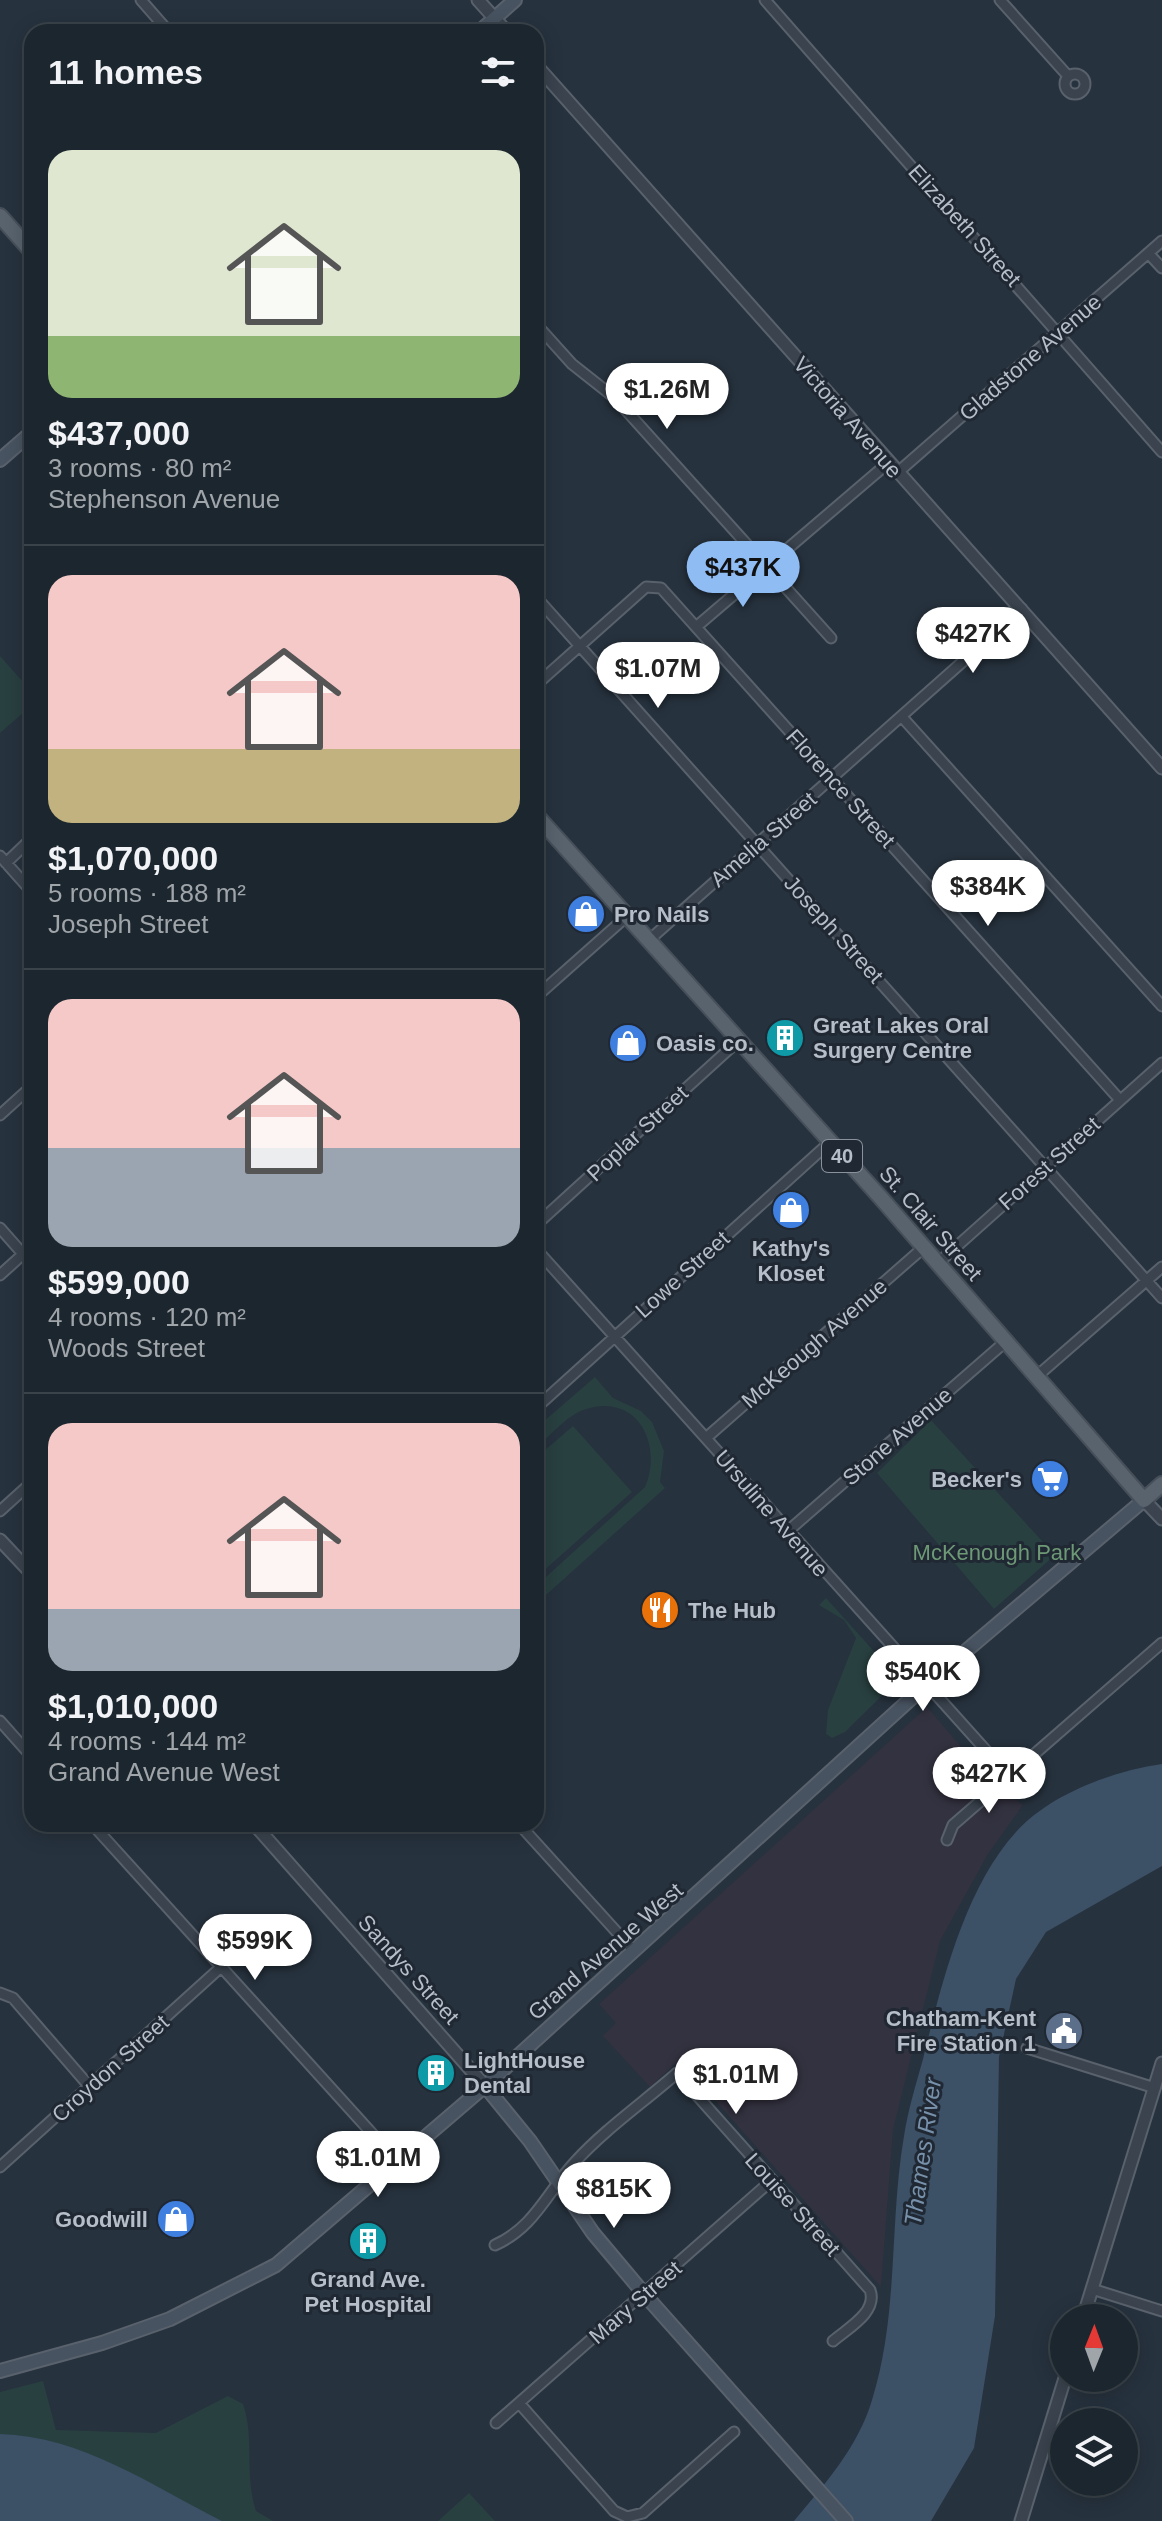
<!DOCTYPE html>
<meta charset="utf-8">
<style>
:root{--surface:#1c262e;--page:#252e36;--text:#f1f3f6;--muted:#a0a5aa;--line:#3a434a;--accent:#90bcf4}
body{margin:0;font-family:Arial,sans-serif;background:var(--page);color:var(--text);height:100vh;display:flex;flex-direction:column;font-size:30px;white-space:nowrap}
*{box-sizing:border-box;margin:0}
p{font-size:26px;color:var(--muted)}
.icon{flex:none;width:44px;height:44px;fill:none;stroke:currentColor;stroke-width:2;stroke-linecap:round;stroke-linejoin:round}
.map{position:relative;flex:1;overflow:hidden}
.drawer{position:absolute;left:24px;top:24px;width:520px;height:1808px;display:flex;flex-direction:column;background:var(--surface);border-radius:24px;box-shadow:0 4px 20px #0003,0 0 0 2px var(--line)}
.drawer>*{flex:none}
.needle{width:52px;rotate:1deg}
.tools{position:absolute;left:1050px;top:2304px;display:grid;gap:16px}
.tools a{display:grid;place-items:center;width:88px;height:88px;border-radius:50%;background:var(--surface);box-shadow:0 4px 20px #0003,0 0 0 2px var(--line);font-size:40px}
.price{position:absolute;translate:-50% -68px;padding:0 18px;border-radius:28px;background:#fff;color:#222;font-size:26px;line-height:52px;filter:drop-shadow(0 2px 4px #0008)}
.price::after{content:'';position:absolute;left:50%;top:48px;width:24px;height:18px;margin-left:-12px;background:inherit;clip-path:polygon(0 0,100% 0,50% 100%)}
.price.selected{background:var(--accent);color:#111}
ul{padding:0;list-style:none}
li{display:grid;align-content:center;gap:16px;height:424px;padding:0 24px}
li+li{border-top:2px solid var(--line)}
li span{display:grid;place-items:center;height:248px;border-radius:24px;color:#555}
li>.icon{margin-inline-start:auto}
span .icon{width:144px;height:144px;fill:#fffc;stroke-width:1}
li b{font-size:34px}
h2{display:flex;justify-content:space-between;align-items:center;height:96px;padding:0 24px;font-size:34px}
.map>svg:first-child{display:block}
.medical{fill:#333240}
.green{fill:#294040}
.water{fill:#3c5066}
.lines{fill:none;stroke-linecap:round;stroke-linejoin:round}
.minor-casing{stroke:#58616c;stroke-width:13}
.tertiary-casing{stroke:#58616c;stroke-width:15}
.secondary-casing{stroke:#58616c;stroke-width:16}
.primary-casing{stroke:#464f5a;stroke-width:18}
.minor{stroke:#3a434e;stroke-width:9}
.tertiary{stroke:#3a434e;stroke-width:11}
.secondary{stroke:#485361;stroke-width:12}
.primary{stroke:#58636e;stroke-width:14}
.labels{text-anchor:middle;stroke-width:6;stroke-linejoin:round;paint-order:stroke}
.shield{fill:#1f2833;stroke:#89919c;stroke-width:2}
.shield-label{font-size:20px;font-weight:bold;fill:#b6bec9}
.street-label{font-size:22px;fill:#b6bec9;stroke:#1f2833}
.poi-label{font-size:22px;font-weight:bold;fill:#b6bec9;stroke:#1f2833;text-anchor:start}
.park-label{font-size:22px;fill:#6e9976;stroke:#1f2833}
.water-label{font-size:24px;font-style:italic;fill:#7891aa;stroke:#1f2833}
</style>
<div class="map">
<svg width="1162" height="2521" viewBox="0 0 1162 2521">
<rect width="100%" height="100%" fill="#26323e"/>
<path class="medical" d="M 927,1707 L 988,1778 L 1023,1805 L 988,1854 L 940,1941 L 893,2130 L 881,2287 L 679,2060 L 650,2087 L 603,2036 L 616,2023 L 599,2004 Z"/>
<path class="green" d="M 0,656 L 32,692 L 32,705 L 0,733 Z
M 595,1377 L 613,1398 L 641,1411 L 652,1422 L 664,1451 L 660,1482 L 665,1488 L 536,1604 L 536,1586 L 645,1487 C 663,1445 638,1393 586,1409 C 567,1415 551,1435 536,1448 L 536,1428 Z
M 931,1420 L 1055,1555 L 994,1609 L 877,1473 Z
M 573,1426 L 632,1492 L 540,1574 L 536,1569 L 536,1458 Z
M 826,1598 L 899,1679 L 845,1732 L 832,1738 L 826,1734 L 828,1710 L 856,1638 L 844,1620 L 819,1605 Z
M 43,2381 L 56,2430 L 156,2433 L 228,2396 L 243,2404 C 255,2439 244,2473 256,2511 L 273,2521 L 222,2521 L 63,2446 L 0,2434 L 0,2392 Z
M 469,2493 L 495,2521 L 438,2521 Z"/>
<path class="water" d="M 1162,1764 L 1162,1866 L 1046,1932 L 1016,1979 L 999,2057 L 995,2316 L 974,2448 L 931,2521 L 794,2521 C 825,2484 858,2447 872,2400 C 899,2313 889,2223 904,2136 C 908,2110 916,2084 923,2059 C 941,1986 964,1889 1016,1832 C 1050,1794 1113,1771 1162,1764 Z
M 0,2434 C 82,2436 152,2486 222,2521 L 0,2521 Z"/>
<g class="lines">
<defs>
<path id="minor" d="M 141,0 L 169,32
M 765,0 L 1162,452
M 1000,0 L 1068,76
M1065 84a10 10 0 1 1 20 0a10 10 0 1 1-20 0Z
M 1148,253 L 1162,268
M 536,324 L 572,364 L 615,398 L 831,638
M 897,473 L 1162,241
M 536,597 L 1162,1298
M 696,627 L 888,463
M 536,685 L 646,587 L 661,588 L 1120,1100
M 902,717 L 1162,1006
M 0,856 L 32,892
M 6,863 L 32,838
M 648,941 L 1022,609
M 536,997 L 626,917
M 0,1115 L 32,1086
M 536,1225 L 738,1041
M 0,1228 L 23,1254
M 536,1249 L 1009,1776
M 937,1264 L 1162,1063
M 0,1275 L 32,1246
M 1036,1377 L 1162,1267
M 536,1408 L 829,1143
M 706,1438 L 923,1248
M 0,1511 L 32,1482
M 788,1531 L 1005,1342
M 0,1721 L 32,1757
M 92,1824 L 396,2160
M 519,1824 L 633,1950
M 947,1840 L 953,1825 L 1162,1643
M 0,1993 L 13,1998 L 90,2087
M 1027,2048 L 1155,2088
M 0,2167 L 220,1968
M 495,2245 C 535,2227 547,2192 575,2162 C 605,2129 644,2102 677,2073 L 870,2290 C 878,2312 848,2328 833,2341
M 1092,2289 L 1162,2311
M 519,2403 L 614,2511 L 627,2517 L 643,2513 L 734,2432
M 496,2423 L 772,2180"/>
<path id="tertiary" d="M 478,0 L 507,32
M 536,65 L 1162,768
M 1144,1500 L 1162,1519
M 0,1540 L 32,1574
M 254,1824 L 485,2086
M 1083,2318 L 1162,2063
M 1021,2521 L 1065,2378"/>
<path id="secondary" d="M 479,32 L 515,0
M 0,460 L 32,432
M 485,2086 L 530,2141 L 593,2233 L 645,2295 L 846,2521
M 0,2371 L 102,2343 L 170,2319 L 276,2265 L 485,2086 L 927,1684 L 1144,1500"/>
<path id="primary" d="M 0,216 L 32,252
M 536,815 L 881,1198 L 1144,1500 L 1162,1484"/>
</defs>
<use href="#minor" class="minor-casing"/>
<use href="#tertiary" class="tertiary-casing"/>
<use href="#secondary" class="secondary-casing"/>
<use href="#primary" class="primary-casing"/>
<use href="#minor" class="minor"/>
<use href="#tertiary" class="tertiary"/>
<use href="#secondary" class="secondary"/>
<use href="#primary" class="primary"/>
</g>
<defs>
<symbol id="shop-disc" viewBox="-11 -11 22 22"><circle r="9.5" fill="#3f7fe0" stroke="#1f2833"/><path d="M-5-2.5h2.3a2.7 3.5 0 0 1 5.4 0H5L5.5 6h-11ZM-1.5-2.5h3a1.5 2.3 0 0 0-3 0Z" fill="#fff"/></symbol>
<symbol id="building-disc" viewBox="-11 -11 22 22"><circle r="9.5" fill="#0f9aa8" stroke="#1f2833"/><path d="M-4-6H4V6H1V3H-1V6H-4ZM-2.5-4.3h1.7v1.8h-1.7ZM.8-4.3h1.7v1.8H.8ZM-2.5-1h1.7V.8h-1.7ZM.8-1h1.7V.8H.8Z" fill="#fff"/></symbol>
<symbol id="supermarket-disc" viewBox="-11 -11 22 22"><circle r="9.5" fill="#3f7fe0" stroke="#1f2833"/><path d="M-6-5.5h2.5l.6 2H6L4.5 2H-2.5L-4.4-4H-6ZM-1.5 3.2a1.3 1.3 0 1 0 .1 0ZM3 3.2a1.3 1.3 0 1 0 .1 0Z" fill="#fff"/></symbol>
<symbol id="restaurant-disc" viewBox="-11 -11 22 22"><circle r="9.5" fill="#e8710a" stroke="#1f2833"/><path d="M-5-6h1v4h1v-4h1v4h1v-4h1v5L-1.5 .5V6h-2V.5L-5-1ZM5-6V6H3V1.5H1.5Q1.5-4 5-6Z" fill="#fff"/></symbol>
<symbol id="civic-disc" viewBox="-11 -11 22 22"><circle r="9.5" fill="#5c6f8a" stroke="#1f2833"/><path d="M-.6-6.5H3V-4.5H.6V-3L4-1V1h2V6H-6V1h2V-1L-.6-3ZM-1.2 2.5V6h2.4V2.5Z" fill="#fff"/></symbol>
</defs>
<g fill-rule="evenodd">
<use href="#shop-disc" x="564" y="892" width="44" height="44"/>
<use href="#building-disc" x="763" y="1016" width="44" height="44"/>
<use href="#shop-disc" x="606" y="1021" width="44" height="44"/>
<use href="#shop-disc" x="769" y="1188" width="44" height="44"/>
<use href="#supermarket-disc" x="1028" y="1457" width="44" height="44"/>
<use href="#restaurant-disc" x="638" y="1588" width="44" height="44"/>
<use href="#civic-disc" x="1042" y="2009" width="44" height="44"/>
<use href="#building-disc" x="414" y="2051" width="44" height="44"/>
<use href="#shop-disc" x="154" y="2197" width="44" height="44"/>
<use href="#building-disc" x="346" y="2219" width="44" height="44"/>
</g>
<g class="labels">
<rect class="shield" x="822" y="1140" width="40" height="32" rx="6"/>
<g class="shield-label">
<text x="842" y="1163">40</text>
</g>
<g class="street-label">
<text transform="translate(965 225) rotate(48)" y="8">Elizabeth Street</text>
<text transform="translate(1030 357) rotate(-41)" y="8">Gladstone Avenue</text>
<text transform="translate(848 417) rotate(49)" y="8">Victoria Avenue</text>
<text transform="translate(841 788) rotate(48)" y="8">Florence Street</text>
<text transform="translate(763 839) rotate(-41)" y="8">Amelia Street</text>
<text transform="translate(834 929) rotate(48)" y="8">Joseph Street</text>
<text transform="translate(637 1133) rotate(-43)" y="8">Poplar Street</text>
<text transform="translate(1049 1163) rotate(-42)" y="8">Forest Street</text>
<text transform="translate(931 1223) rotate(49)" y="8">St. Clair Street</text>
<text transform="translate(682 1274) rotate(-42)" y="8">Lowe Street</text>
<text transform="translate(814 1343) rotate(-41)" y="8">McKeough Avenue</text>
<text transform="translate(897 1436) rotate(-41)" y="8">Stone Avenue</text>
<text transform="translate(772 1513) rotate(49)" y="8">Ursuline Avenue</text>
<text transform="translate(605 1951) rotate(-41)" y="8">Grand Avenue West</text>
<text transform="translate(409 1969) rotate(48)" y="8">Sandys Street</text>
<text transform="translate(110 2068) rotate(-42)" y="8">Croydon Street</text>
<text transform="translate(793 2204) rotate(48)" y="8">Louise Street</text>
<text transform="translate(635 2302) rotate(-41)" y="8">Mary Street</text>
</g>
<g class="poi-label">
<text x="614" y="922">Pro Nails</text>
<text x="813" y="1033">Great Lakes Oral<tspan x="813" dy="25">Surgery Centre</tspan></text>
<text x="656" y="1051">Oasis co.</text>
<text x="791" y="1256" text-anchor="middle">Kathy's<tspan x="791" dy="25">Kloset</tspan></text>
<text x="1022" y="1487" text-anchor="end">Becker's</text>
<text x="688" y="1618">The Hub</text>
<text x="1036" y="2026" text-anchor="end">Chatham-Kent<tspan x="1036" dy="25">Fire Station 1</tspan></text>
<text x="464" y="2068">LightHouse<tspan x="464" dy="25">Dental</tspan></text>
<text x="148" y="2227" text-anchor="end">Goodwill</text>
<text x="368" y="2287" text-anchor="middle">Grand Ave.<tspan x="368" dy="25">Pet Hospital</tspan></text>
</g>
<g class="park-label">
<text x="997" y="1560">McKenough Park</text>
</g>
<g class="water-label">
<text transform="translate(923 2152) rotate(-82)" y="8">Thames River</text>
</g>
</g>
</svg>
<div class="tools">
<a><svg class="needle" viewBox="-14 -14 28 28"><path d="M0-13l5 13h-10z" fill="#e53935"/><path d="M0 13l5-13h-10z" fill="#a0a5aa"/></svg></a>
<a><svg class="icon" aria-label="layers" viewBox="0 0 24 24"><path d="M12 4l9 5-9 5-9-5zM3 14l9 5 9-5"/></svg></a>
</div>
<b class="price" style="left:667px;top:431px">$1.26M</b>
<b class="price selected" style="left:743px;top:609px">$437K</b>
<b class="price" style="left:973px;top:675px">$427K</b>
<b class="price" style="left:658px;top:710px">$1.07M</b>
<b class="price" style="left:988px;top:928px">$384K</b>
<b class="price" style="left:923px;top:1713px">$540K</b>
<b class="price" style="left:989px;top:1815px">$427K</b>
<b class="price" style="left:255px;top:1982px">$599K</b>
<b class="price" style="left:736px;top:2116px">$1.01M</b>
<b class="price" style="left:378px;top:2199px">$1.01M</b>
<b class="price" style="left:614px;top:2230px">$815K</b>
<section class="drawer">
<h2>11 homes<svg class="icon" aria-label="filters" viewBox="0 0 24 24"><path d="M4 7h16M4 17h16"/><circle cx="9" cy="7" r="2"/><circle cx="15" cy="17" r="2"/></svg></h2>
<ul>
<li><span style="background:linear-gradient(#dfe7d0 75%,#8fb573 0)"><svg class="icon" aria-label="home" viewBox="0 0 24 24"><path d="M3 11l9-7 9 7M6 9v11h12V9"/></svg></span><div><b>$437,000</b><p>3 rooms · 80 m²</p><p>Stephenson Avenue</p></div></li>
<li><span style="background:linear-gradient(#f6c9c9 70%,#c2b280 0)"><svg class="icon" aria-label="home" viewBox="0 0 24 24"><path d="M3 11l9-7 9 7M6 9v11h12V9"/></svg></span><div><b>$1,070,000</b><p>5 rooms · 188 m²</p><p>Joseph Street</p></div></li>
<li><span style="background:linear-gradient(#f6c9c9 60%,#9aa5b1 0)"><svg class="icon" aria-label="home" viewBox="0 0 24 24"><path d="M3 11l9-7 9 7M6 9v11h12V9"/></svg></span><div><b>$599,000</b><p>4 rooms · 120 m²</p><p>Woods Street</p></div></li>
<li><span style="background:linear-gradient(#f6c9c9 75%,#9aa5b1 0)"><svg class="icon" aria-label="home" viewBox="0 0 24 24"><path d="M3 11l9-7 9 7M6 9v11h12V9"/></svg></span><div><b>$1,010,000</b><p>4 rooms · 144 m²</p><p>Grand Avenue West</p></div></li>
</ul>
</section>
</div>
